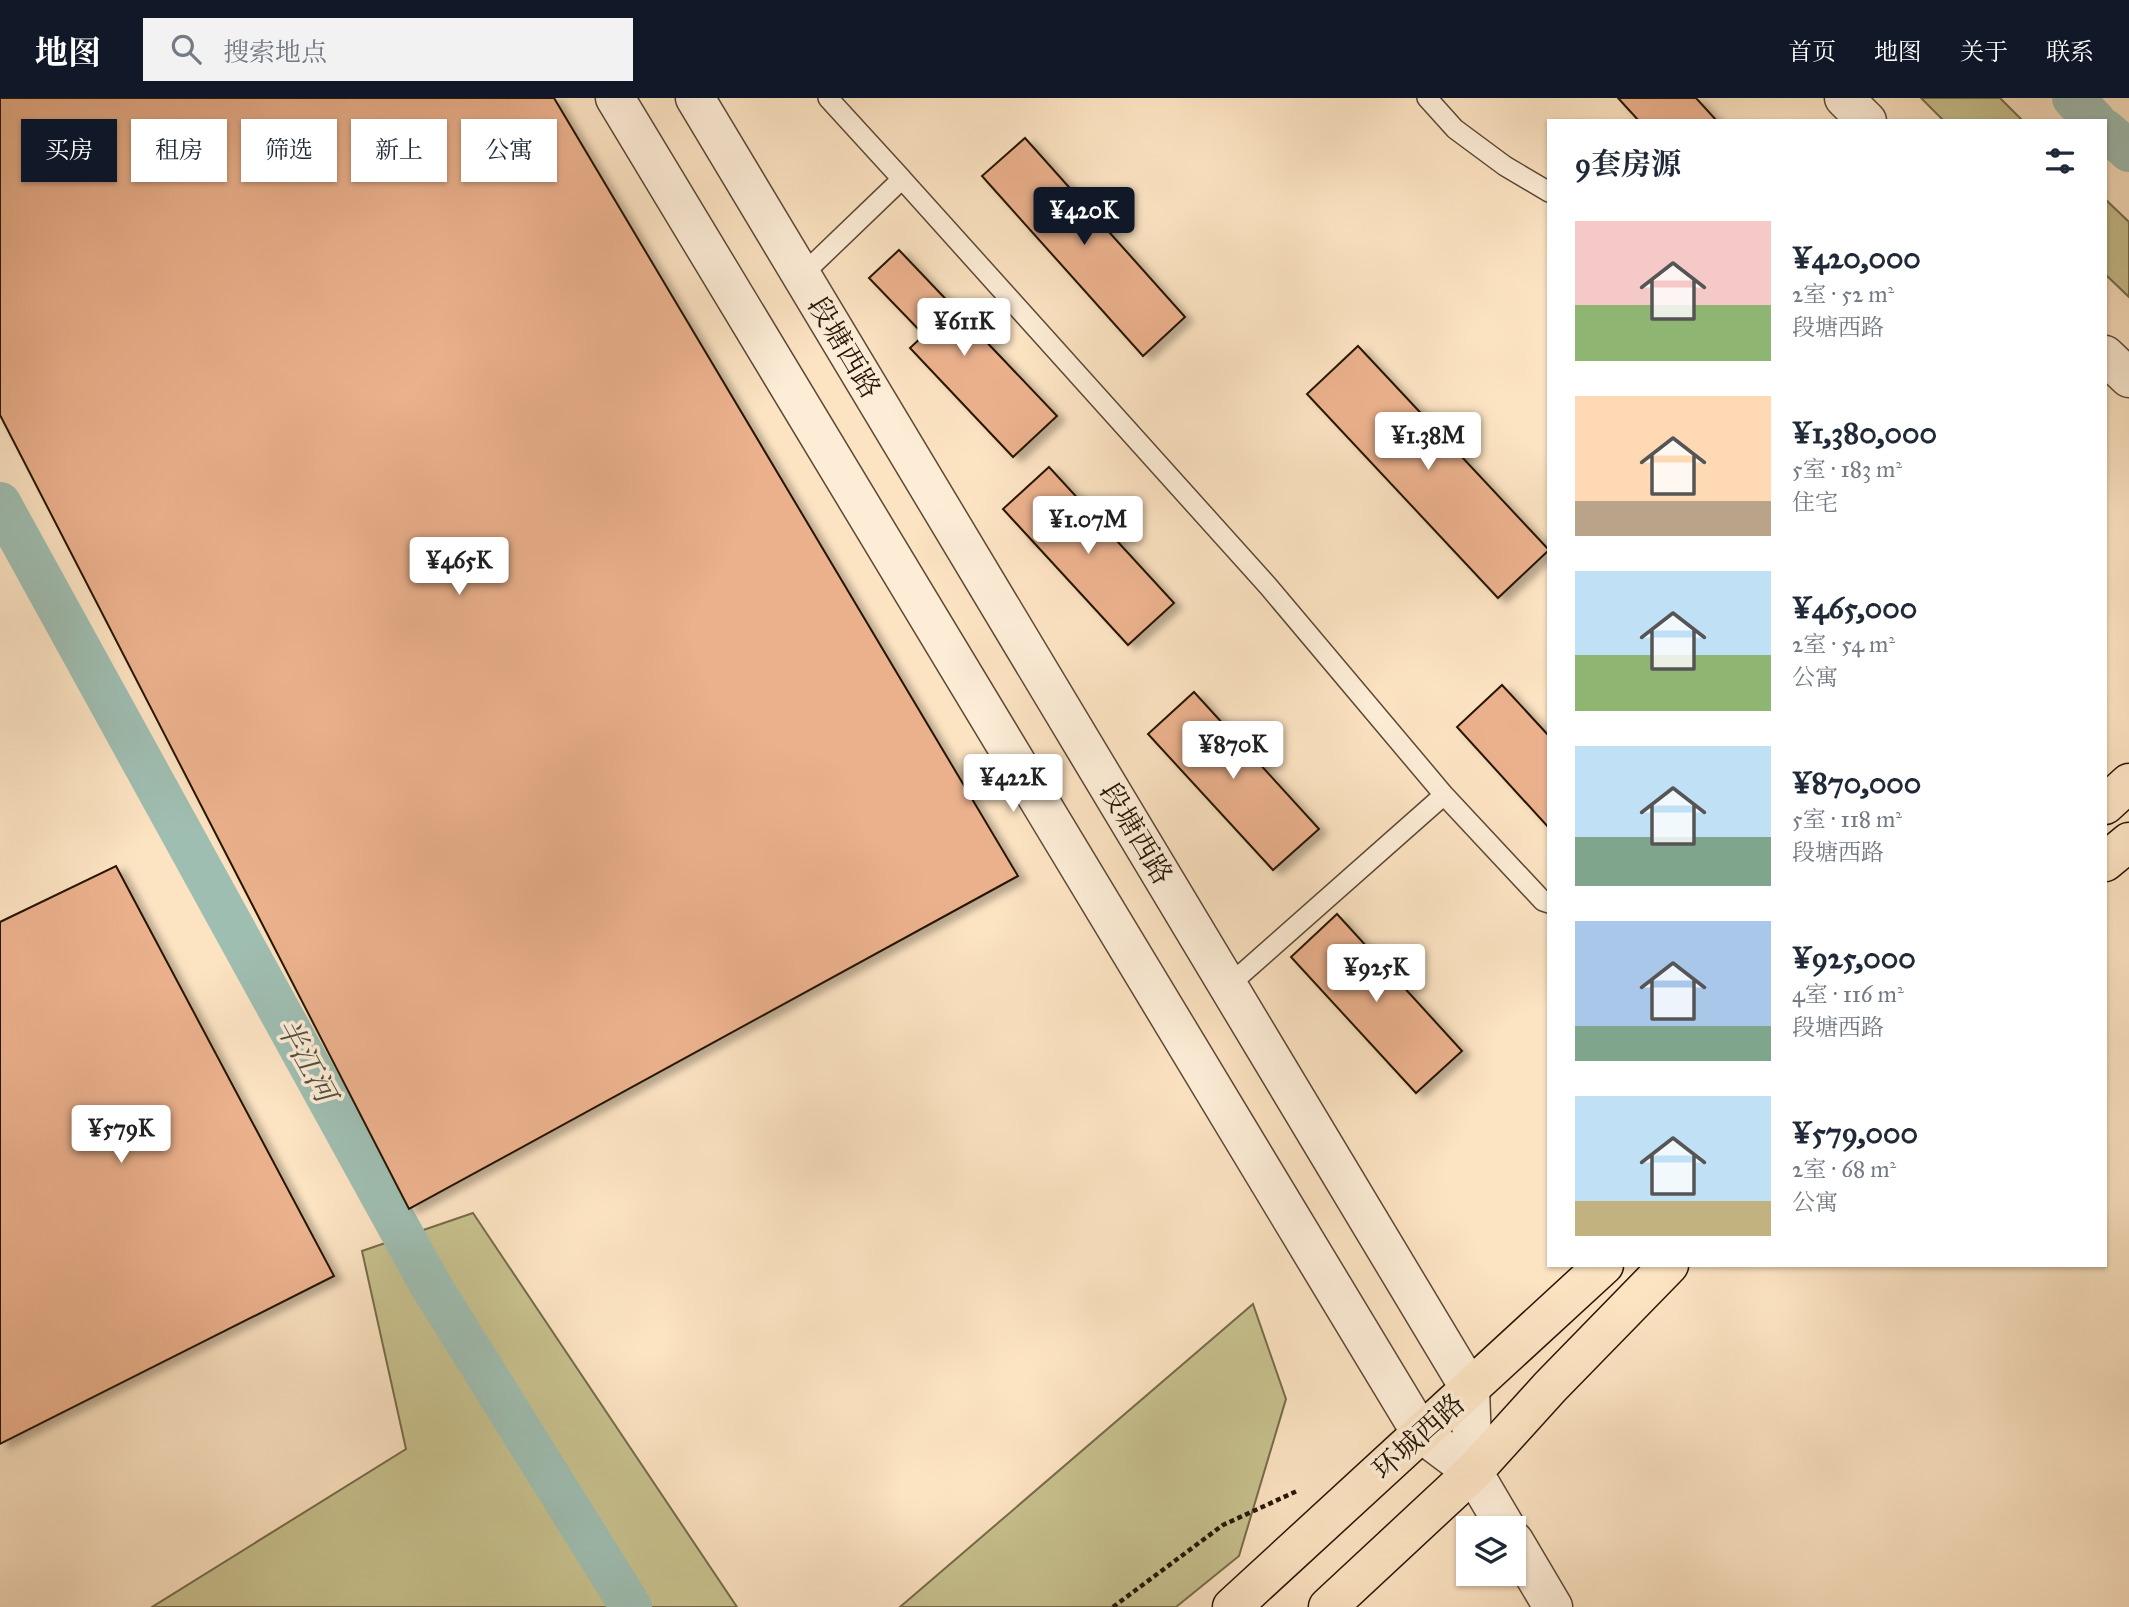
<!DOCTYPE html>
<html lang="zh">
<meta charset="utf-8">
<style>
:root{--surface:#fff;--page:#f2f2f3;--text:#1f2937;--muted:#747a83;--accent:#111827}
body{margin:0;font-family:"IM FELL Great Primer","Noto Serif SC",serif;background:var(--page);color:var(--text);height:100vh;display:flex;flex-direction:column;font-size:26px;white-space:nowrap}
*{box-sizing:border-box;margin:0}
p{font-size:23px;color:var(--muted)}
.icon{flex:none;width:38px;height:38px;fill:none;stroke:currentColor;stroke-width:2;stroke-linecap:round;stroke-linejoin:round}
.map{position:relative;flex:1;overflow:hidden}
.sheet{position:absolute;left:1547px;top:21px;width:560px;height:1148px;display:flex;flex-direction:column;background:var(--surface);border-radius:0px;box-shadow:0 2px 5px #0004}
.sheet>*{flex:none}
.guide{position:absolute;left:21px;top:21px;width:665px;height:63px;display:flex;gap:14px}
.tools{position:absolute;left:1456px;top:1418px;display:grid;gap:14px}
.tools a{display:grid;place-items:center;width:70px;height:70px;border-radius:0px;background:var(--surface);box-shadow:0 2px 5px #0004;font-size:35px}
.price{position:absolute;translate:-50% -60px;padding:0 16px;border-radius:7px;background:#fff;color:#222;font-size:23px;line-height:46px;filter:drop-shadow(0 2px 4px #0008)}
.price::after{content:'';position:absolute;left:50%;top:42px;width:21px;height:16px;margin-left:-10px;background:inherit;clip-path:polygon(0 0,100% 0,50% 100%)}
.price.active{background:var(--accent);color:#fff}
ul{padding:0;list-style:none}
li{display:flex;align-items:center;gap:21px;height:175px;padding:0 28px}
li span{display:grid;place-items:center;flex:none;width:196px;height:140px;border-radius:0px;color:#555}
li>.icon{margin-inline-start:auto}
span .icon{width:84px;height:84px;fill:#fffc;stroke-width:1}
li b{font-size:30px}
h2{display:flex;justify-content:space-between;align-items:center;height:84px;padding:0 28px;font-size:30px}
.tag{padding:0 24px;border-radius:0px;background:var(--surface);box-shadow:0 2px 5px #0004;font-size:24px;line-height:63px}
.tag.active{background:var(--accent);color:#fff}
header{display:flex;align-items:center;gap:42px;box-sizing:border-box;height:98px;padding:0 35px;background:var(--accent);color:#fff}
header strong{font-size:33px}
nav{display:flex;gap:38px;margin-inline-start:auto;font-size:24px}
.search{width:490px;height:63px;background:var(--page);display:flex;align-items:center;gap:18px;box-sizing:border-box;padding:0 24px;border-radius:0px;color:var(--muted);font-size:26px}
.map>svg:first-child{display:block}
</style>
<header>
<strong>地图</strong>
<div class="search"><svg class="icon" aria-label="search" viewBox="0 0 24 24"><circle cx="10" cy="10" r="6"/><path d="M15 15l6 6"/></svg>搜索地点</div>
<nav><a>首页</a><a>地图</a><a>关于</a><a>联系</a></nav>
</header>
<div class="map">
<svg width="2129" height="1509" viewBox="0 0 2129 1509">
<defs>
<filter id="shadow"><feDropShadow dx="8" dy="4.5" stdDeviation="3.5" flood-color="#0004"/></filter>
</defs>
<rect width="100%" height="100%" fill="#fce3c2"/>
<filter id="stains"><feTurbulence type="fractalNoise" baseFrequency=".00286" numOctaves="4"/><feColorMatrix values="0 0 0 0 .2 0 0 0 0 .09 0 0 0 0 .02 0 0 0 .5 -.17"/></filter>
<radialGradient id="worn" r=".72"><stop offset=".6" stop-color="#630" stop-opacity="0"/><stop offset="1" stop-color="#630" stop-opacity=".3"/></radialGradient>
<path fill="#c7c18e" stroke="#766b4a" stroke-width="2" d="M1921 0H2000L2023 23H1944Z
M2105 101 2129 124V199L2105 176Z
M473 1115 737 1509H152L406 1351 362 1153Z
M1253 1206 1286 1301 1239 1458 1176 1509H900Z"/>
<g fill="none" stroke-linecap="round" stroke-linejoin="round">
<path stroke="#9fbeb2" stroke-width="42" d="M2073 0 2095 23
M2105 32 2129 53
M0 405 431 1188 631 1509"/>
</g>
<path fill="#ebb18d" stroke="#261506" stroke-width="2" filter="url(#shadow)" d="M0 0H554L1018 778 409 1111 0 317Z
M1618 0H1696L1717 23H1639Z
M1025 40 1185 219 1143 258 982 78Z
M899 152 1057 318 1013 359 910 250 924 237 869 180Z
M1358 248 1549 452 1498 500 1307 296Z
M1049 369 1174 505 1128 547 1003 411Z
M1502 587 1549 638V730L1457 629Z
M1194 594 1319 731 1273 772 1148 636Z
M116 768 334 1178 0 1346V824Z
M1337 816 1462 953 1416 995 1291 859Z"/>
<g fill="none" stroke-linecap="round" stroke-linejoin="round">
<defs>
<path id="service" d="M828 0 902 81
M1427 0 1455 31 1505 68 1549 94
M802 177 902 81 1268 488 1444 697 1228 888
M1444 697 1543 803 1549 805"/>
<path id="minor" d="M615 0 1421 1335 1473 1374 1506 1430
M695 0 1470 1291 1473 1374
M1844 0 1867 23
M2105 257 2129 280
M1514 1443 1553 1509"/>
<path id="primary" d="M2105 707 2129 685
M2105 764 2129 744
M1232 1509 1604 1167
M1328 1509 1473 1374 1550 1289 1669 1167"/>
</defs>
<use href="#service" stroke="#5c4835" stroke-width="22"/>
<use href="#minor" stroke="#5c4835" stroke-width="41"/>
<use href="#primary" stroke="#261506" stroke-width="41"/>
<path stroke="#261506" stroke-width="4.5" stroke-dasharray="5 3.5" stroke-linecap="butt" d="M1113 1509 1223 1427 1297 1393"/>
<use href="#service" stroke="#fdedd7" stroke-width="19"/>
<use href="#minor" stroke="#fdedd7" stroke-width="38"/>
<use href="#primary" stroke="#fce3c2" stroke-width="38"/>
</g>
<g text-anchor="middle" stroke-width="7" stroke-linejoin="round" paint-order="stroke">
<g font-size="28" fill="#261506" stroke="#fdedd7">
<text transform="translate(845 249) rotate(59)" y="10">段塘西路</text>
<text transform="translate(1137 735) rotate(59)" y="10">段塘西路</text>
<text transform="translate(1418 1338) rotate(-42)" y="10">环城西路</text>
</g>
<g font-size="30" font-style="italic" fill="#505042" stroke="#fdedd7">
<text transform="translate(306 962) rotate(61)" y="10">半江河</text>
</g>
</g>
<rect width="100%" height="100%" filter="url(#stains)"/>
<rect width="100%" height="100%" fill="url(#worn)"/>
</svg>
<div class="tools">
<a><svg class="icon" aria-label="layers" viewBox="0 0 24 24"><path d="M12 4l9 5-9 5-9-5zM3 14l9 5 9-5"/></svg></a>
</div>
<b class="price active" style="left:1084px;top:149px">¥420K</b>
<b class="price" style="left:964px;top:260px">¥611K</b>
<b class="price" style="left:1428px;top:374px">¥1.38M</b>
<b class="price" style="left:1088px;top:458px">¥1.07M</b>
<b class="price" style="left:459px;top:499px">¥465K</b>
<b class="price" style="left:1233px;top:683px">¥870K</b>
<b class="price" style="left:1013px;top:716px">¥422K</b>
<b class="price" style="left:1376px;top:906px">¥925K</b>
<b class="price" style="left:121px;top:1067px">¥579K</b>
<div class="guide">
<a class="tag active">买房</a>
<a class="tag">租房</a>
<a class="tag">筛选</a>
<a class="tag">新上</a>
<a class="tag">公寓</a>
</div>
<section class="sheet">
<h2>9套房源<svg class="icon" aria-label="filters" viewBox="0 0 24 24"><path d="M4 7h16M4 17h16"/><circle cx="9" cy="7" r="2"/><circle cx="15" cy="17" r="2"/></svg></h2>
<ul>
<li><span style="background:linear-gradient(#f6c9c9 60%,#8fb573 0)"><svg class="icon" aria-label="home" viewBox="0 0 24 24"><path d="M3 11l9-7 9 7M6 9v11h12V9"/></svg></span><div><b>¥420,000</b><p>2室 · 52 m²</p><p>段塘西路</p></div></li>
<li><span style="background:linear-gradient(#ffd9b3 75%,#b9a48a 0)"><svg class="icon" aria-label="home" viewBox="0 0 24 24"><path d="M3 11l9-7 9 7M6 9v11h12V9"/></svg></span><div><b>¥1,380,000</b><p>5室 · 183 m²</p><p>住宅</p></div></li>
<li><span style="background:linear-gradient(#bfe0f5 60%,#8fb573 0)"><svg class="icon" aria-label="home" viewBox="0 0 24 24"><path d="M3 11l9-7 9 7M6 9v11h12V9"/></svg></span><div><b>¥465,000</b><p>2室 · 54 m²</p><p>公寓</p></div></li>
<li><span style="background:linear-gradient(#bfe0f5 65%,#7fa58c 0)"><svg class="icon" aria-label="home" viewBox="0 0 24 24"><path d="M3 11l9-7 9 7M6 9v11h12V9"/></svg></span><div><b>¥870,000</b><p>5室 · 118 m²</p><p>段塘西路</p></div></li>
<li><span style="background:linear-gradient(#a9c7e8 75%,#7fa58c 0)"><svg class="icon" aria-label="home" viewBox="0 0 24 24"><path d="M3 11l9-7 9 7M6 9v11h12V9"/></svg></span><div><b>¥925,000</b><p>4室 · 116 m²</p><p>段塘西路</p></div></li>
<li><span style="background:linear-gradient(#bfe0f5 75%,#c2b280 0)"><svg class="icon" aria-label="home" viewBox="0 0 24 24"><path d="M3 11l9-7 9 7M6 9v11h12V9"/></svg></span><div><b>¥579,000</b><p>2室 · 68 m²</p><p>公寓</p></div></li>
</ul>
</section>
</div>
